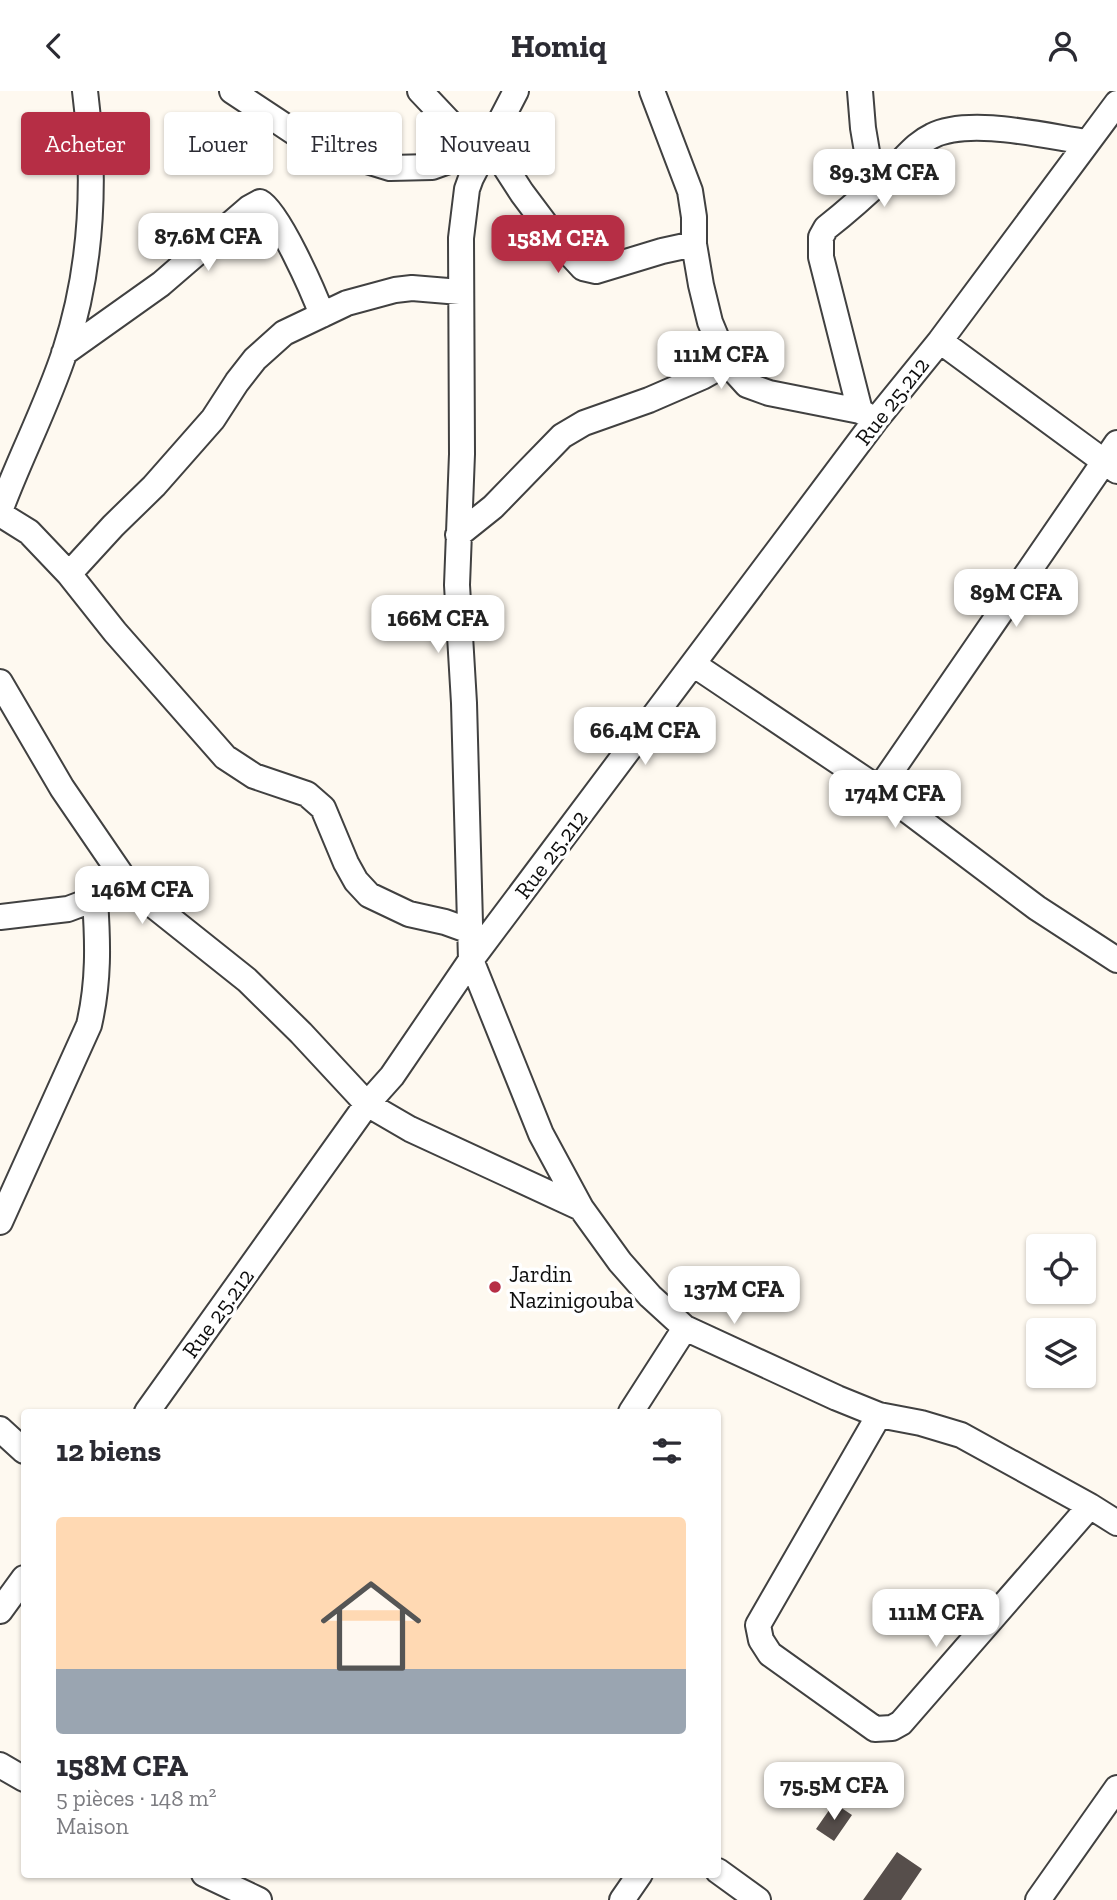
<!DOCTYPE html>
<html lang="fr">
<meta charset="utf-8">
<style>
:root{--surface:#fff;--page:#f7f7f7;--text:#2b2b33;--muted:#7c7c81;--line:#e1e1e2;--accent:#b62e45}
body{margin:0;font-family:"Zilla Slab",serif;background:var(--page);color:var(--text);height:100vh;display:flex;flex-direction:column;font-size:26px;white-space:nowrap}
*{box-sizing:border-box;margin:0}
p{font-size:23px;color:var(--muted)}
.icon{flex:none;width:38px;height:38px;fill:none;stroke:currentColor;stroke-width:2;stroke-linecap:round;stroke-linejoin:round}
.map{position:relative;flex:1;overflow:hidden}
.sheet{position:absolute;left:21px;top:1318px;width:700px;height:469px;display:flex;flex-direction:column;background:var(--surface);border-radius:7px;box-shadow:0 2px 5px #0004}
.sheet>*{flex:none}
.guide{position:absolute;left:21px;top:21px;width:700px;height:63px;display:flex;gap:14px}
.fabs{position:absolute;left:1026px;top:1143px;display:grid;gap:14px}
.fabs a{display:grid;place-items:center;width:70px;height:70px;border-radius:7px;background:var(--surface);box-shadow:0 2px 5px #0004;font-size:35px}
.price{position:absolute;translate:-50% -60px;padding:0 16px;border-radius:14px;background:#fff;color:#222;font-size:23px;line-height:46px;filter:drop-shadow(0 2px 4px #0008)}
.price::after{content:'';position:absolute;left:50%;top:42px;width:21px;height:16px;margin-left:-10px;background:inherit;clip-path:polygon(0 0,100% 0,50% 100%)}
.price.on{background:var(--accent);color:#fff}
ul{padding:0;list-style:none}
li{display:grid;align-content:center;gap:14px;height:371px;padding:0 35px}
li+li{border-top:2px solid var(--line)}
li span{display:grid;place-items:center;height:217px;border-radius:7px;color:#555}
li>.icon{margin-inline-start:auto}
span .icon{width:126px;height:126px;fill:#fffc;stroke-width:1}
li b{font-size:30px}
h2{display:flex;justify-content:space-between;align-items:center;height:84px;padding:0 35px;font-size:30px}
.chip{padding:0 24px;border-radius:7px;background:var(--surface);box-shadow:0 2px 5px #0004;font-size:24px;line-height:63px}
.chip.on{background:var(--accent);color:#fff}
header{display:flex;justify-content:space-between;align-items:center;height:91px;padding:0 35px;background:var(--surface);font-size:32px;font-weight:700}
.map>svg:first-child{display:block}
</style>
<header><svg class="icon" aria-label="back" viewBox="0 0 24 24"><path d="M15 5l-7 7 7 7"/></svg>Homiq<svg class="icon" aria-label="person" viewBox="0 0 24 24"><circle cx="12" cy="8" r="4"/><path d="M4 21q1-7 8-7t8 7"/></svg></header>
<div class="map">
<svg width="1117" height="1809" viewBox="0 0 1117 1809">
<rect width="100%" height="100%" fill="#fef9f0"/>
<path fill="#564e4b" d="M834 1712 852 1724 834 1750 816 1738Z
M897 1761 922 1778 901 1809H863Z"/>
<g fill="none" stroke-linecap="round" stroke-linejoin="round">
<defs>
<path id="street" d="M232 0 312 53 390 77 432 76 468 63
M420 0 455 37 474 77
M516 0 471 87 467 98 461 147 462 363 457 494 464 612 471 869 541 1043 581 1117
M652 0 690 100 694 126V153L701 194 710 231 727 272 747 294 769 302 860 320 872 327
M860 0 863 37 873 96
M489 51 522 102 558 150 583 177 596 180 662 160 694 153
M940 250 1117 380
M64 262 161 193 249 117 260 111C278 120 314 202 322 224
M860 320 821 166V146L826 137C849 119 870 100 891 80 905 68 915 53 932 45 969 26 1045 45 1086 51
M0 420C20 366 47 315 65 260 92 177 96 87 85 0
M0 423 29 441 69 483 115 541 225 666 254 685 307 703 323 717 346 772 356 790 369 804 409 823 445 831 470 840
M458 444 493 416 562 345 584 332 649 309 702 286 727 272
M69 483 113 435 154 395 213 328 237 291 255 268 284 242 347 212 395 199 412 197 460 201
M693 573 879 698 1037 817 1117 869
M0 591 62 697 129 795 247 889 301 942 367 1013 410 1038 581 1117 620 1171 650 1205 685 1237 837 1307 879 1324 921 1332 961 1344 1090 1415 1117 1432
M879 698 1117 352
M0 826 68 818 129 795
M0 1131 89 934C99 891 98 852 95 809
M147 1321 367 1013 392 985 471 869 875 330 940 250 1117 12
M631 1321 685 1237
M879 1324 758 1534 761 1549 770 1563 875 1638 892 1637 901 1632 1090 1415
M0 1338 24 1360
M0 1520 24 1487
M0 1674 24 1688
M718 1780 758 1809
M204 1783 259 1809
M622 1809 640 1783
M1038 1809 1117 1697"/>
</defs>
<use href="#street" stroke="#414141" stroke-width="28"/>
<use href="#street" stroke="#fff" stroke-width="24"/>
</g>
<circle fill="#b62e45" stroke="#fff" stroke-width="2.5" cx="495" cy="1196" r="7"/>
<g text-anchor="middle" stroke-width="7" stroke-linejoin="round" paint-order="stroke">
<g font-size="23" fill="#0e0e0e" stroke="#fff">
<text transform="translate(892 310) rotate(-52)" y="8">Rue 25.212</text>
<text transform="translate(551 763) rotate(-53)" y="8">Rue 25.212</text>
<text transform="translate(218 1222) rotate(-54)" y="8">Rue 25.212</text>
</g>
<g font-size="23" fill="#0e0e0e" stroke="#fff" text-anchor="start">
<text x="509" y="1191">Jardin<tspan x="509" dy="26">Nazinigouba</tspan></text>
</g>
</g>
</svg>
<div class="fabs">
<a><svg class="icon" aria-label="locate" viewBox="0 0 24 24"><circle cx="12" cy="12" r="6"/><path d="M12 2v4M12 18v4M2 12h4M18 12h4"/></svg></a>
<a><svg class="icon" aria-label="layers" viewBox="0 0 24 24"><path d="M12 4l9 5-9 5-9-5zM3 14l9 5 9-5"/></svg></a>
</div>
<b class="price" style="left:884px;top:118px">89.3M CFA</b>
<b class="price" style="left:208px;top:182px">87.6M CFA</b>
<b class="price on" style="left:558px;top:184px">158M CFA</b>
<b class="price" style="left:721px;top:300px">111M CFA</b>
<b class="price" style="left:1016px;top:538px">89M CFA</b>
<b class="price" style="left:438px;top:564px">166M CFA</b>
<b class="price" style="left:645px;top:676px">66.4M CFA</b>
<b class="price" style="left:895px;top:739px">174M CFA</b>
<b class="price" style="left:142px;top:835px">146M CFA</b>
<b class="price" style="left:734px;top:1235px">137M CFA</b>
<b class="price" style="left:936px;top:1558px">111M CFA</b>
<b class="price" style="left:834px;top:1731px">75.5M CFA</b>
<div class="guide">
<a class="chip on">Acheter</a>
<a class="chip">Louer</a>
<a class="chip">Filtres</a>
<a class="chip">Nouveau</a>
</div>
<section class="sheet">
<h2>12 biens<svg class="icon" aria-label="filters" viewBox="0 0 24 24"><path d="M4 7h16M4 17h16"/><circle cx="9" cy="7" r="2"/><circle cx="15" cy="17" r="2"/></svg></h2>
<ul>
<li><span style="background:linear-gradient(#ffd9b3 70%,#9aa5b1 0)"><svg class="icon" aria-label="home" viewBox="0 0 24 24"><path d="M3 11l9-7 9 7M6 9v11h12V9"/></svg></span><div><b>158M CFA</b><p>5 pièces · 148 m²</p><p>Maison</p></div></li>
</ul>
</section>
</div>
